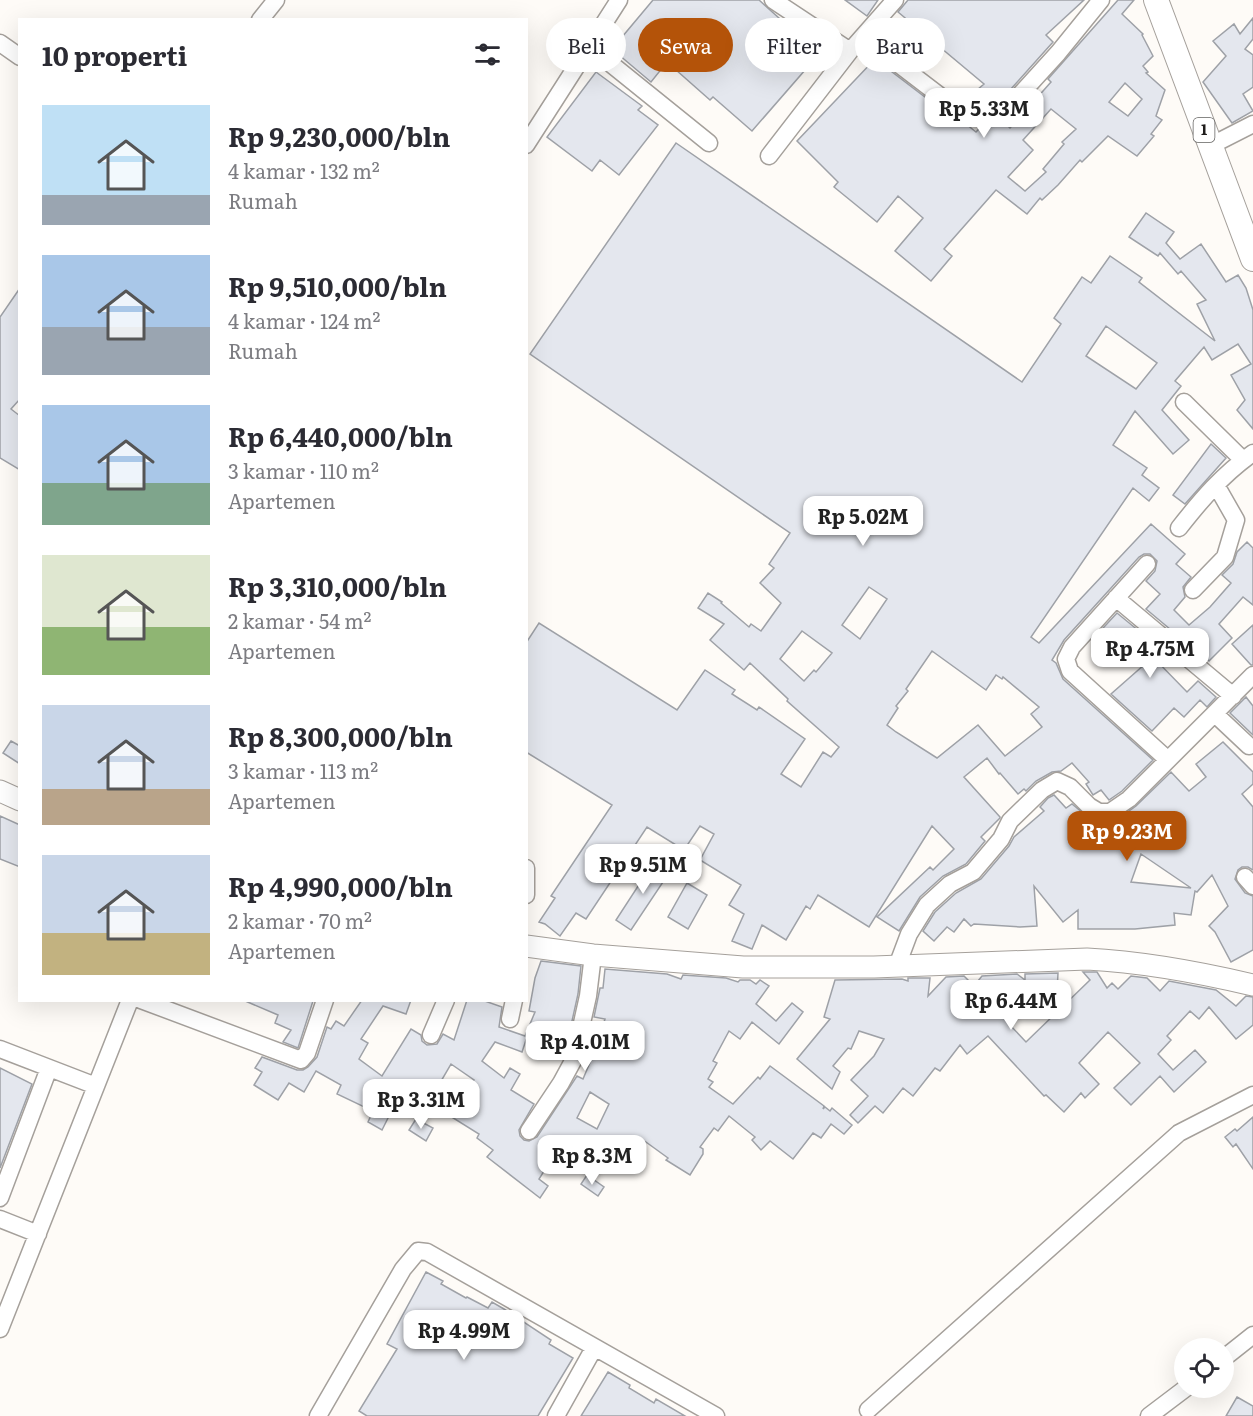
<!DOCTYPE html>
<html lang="id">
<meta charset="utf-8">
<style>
:root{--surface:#fff;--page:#f2f2f3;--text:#2b2b33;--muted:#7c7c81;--accent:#b45309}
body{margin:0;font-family:Literata,serif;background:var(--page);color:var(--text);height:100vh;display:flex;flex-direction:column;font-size:22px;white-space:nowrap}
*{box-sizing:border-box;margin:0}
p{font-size:20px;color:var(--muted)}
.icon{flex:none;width:33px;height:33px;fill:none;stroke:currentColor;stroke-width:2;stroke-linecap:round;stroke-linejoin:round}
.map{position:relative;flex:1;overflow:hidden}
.side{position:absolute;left:18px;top:18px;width:510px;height:984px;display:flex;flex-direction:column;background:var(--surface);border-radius:0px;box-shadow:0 6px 24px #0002}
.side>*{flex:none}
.top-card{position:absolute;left:546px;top:18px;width:570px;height:54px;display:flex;gap:12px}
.fabs{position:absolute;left:1174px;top:1338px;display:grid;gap:12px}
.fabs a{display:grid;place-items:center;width:60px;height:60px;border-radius:50%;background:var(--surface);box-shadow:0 6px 24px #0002;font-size:30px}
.price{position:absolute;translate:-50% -51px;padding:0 14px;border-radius:12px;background:#fff;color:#222;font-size:20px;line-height:39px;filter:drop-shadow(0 2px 3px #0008)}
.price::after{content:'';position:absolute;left:50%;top:36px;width:18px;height:14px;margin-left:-9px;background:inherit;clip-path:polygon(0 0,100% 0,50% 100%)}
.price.on{background:var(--accent);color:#fff}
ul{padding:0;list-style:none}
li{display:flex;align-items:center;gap:18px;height:150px;padding:0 24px}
li span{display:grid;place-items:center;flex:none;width:168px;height:120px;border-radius:0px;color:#555}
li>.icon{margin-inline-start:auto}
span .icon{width:72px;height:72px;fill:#fffc;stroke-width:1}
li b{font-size:26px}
h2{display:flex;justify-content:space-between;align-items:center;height:72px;padding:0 24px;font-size:26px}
.pill{padding:0 21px;border-radius:27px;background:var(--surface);box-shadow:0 6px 24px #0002;font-size:21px;line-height:54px}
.pill.on{background:var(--accent);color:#fff}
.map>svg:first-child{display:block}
</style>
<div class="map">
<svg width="1253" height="1416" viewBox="0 0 1253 1416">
<rect width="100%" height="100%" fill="#fefbf7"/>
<path fill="#e4e7ee" stroke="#9ea1a7" stroke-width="1.5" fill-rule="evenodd" d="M653 0H759L819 54 752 131 713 97 710 100 667 62 651 82 612 49Z
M845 0H878L867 16Z
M908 0H1084L1046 35 1053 42 994 108 977 90 984 84 898 12Z
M1118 0H1134L1122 14 1143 34 1142 35 1153 56 1143 66 1148 72 1146 73 1165 90 1156 116 1162 120 1151 134 1154 136 1137 156 1108 136 1082 162 1080 160 1058 185 1042 200 1040 198 1027 214 996 190 944 249 952 256 931 281 895 251 923 218 898 196 877 222 834 187 838 182 797 141 875 59 946 113 955 115 976 132 994 113 1010 128 1051 82 1048 79ZM1125 83 1142 99 1128 116 1109 102ZM1051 109 1076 129 1062 142 1064 144 1043 169 1046 172 1025 191 1008 177 1033 150 1023 140Z
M1253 18V39L1245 49 1253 55V87L1243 94 1253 111 1232 123 1203 82 1226 56 1213 41 1234 24 1240 34Z
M596 72 642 106 638 110 658 125 619 175 600 160 592 171 547 137Z
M676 143 1022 382 1061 324 1054 318 1082 277 1091 283 1110 256 1142 278 1139 282 1215 341 1197 304 1206 300 1181 271 1178 274 1160 253 1158 256 1129 237 1146 213 1174 232 1166 243 1180 259 1201 244 1226 282 1238 275 1246 288 1253 310V429L1237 410 1245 400 1231 375 1251 364 1238 344 1212 360 1204 347 1175 381 1181 386 1162 410 1189 440 1173 454 1135 411 1113 445 1147 468 1142 475 1159 488 1149 501 1133 488 1031 637 1039 643 1151 524 1185 554 1176 564 1191 577 1183 587 1185 597 1174 610 1189 625 1210 607 1231 583 1222 575 1233 564 1237 552 1247 542 1253 548V605L1243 597 1219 624 1232 638 1209 661 1196 649 1195 650 1146 609 1160 594 1146 581 1155 571 1157 561 1150 554H1144L1139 557 1064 640 1052 660 1056 663 1063 679 1153 760 1122 791 1109 800 1101 790 1093 795 1086 784 1089 782 1072 763 1061 771 1052 772 1036 781 1026 791 1024 789 1018 794 1000 773 999 774 987 758 964 777 1000 817V818L981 837 985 841 966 864 943 876 920 897 899 931 877 917 930 867 933 870 954 849 932 826 869 927 818 895 810 909 806 906 786 940 762 925 752 949 732 941 744 914 729 905 741 885 700 860 714 834 700 826 684 850 647 827 586 919 576 913 560 936 545 924 539 922 555 898 551 896 612 805 526 752V643L539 623 677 710 705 670 735 690 732 694 757 710 759 707 805 739 781 774 801 787 823 752 831 757 839 747 787 701 788 699 750 663 744 670 710 640 724 624 698 608 708 593 722 602 721 603 749 627 751 624 761 631 781 603 760 583 774 568 769 564 790 533 530 354ZM1106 326 1157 363 1136 389 1086 356ZM869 587 887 599 860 639 842 625ZM802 631 832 653 816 672 814 670 804 681 780 659ZM932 651 986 690 996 675 1002 679 1003 677 1039 707 1031 714 1042 727 1005 756 978 725 937 758 896 732 887 725 898 708 896 706 908 691 906 689Z
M20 288V399L11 409 20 416V470L0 458V317Z
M1211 444 1226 458 1185 504 1173 495Z
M1117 613 1156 645 1149 653 1187 692 1198 681 1216 697 1207 707 1200 700 1184 717 1174 708 1152 731 1111 694 1145 664 1115 636 1102 649 1092 640Z
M1253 625V665H1251L1232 644Z
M1246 697 1253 706V735L1230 713Z
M11 741 20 746V764L3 753Z
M1223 742 1253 772V784L1242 794 1253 807V870L1248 867H1242L1238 870 1235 879 1245 893 1253 896V950L1231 962 1215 932 1209 926 1228 906 1212 875 1197 892 1195 891 1191 915 1174 913 1175 925 1135 929H1078V910L1063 922 1034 886 1037 926 1020 927 974 924 971 926 964 919 954 932 947 927 934 941 923 931 935 912 956 893 981 879 1009 846 1014 837 1044 811 1040 807 1048 798 1054 795 1066 808 1072 804 1089 818 1095 827 1100 822 1115 821 1136 806 1171 772 1189 791 1206 777 1196 764ZM1141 854 1191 888 1131 882Z
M0 816 20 825V867L0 859Z
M655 860 671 870 631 930 616 920Z
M687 883 707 895 688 929 668 917Z
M541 961 581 966 578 994 568 1039 562 1054 526 1040 522 1052 495 1042 482 1061 504 1078 510 1068 520 1074 511 1090 534 1104 519 1130 520 1136 524 1140 529 1141 537 1137 577 1076 583 1079 602 1034H600L605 1019 594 1017 600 988H603L605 969 667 974 681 979 683 975 726 978 738 982 740 980H750L756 984 760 980 769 986 756 1004 776 1021 792 1003 803 1012 779 1044 752 1022 740 1039 729 1031 713 1061 717 1063 708 1079 713 1082 709 1087 733 1104 758 1077 760 1079 770 1066 824 1106 823 1109 825 1107 830 1111 832 1108 852 1125 844 1134 831 1124 821 1138 813 1133 793 1159 770 1141 761 1150 752 1140 755 1137 729 1116 718 1131 714 1128 700 1147 703 1149V1154L690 1175 666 1160 668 1158 639 1137 617 1169 591 1151 584 1163 559 1147 539 1179 548 1186 540 1198 487 1157 493 1150 477 1138 479 1134 399 1084 386 1104 393 1108 382 1130 368 1122 373 1111 337 1094 341 1085 316 1071 304 1092 289 1083 278 1100 254 1085 262 1072 255 1068 262 1057 297 1070H303L308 1067 317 1057 327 1027 331 1029 336 1021 344 1026 362 1000H411L406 1014 383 1006 361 1039 368 1043 359 1059 382 1076 411 1029 421 1035 422 1041 427 1045 437 1044 443 1034 454 1040 467 1000H482L502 1007 499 1027 525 1036 535 1012 529 1011 535 978ZM451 1064 474 1080 459 1102 437 1088ZM590 1092 609 1104 597 1129 577 1118Z
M1083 972H1097L1107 988 1112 983 1118 989 1131 976 1147 978 1160 991 1169 981 1216 990 1236 1006 1246 996 1253 997V1025L1236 1039 1209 1007 1199 1019 1190 1011 1167 1036 1171 1040 1158 1054 1173 1070 1195 1050 1206 1062 1174 1092 1160 1076 1131 1105 1114 1088 1140 1063 1108 1032 1079 1063 1099 1084 1085 1098 1081 1093 1064 1112 1046 1095 1044 1096 988 1036 967 1054 960 1045 940 1071 935 1068 913 1096 903 1088 883 1113 875 1106 858 1123 850 1115 868 1096 851 1080 874 1056 884 1039 859 1031 851 1049 848 1048 833 1066 840 1072 832 1089 797 1059 830 1019 824 1017 835 980 902 979 908 981V978H930L928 996 946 977 964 976 974 986 982 976 1017 974 1025 980V974L1058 973 1057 992 1009 1024 1026 1042 1090 980Z
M243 1000 313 1001 298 1048 283 1042 291 1030 275 1023 278 1015Z
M0 1068 32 1084 0 1168Z
M1253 1117V1169L1236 1144 1233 1147 1225 1137 1235 1129 1237 1131Z
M416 1119 433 1128 426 1141 409 1130Z
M587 1175 604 1187 598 1196 581 1184Z
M426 1272 443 1281 441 1284 466 1298 467 1297 488 1308 492 1302 504 1309 551 1340 549 1344 573 1358 538 1416H367L359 1411 397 1349 387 1344Z
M608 1372 630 1385 629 1388 654 1403 656 1399 685 1416H581Z
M1237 1397 1253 1406V1416H1226Z"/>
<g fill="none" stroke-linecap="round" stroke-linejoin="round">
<defs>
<path id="minor" d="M773 0 850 51 895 0
M260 20 276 0
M863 37 952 105
M0 43 20 57
M590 47 709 143
M1016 99 1058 53 1101 0
M526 145 619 0
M1210 146 1253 124
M769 156 850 51
M1184 402 1243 460
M1179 528C1201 500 1223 474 1253 453
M1147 564 1072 647 1066 659 1070 671 1168 760
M1193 590 1225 557 1236 520 1216 485
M1116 598 1233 696
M1215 714 1249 746
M526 868V895
M1245 877 1253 886
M897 966 909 934 927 905 950 884 973 872 1001 839 1010 821 1042 790 1057 781 1070 787 1089 806 1099 812H1110L1129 799 1253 675
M141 1000 301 1060 307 1053 325 1000
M510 1019 514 1000
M431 1035 446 1000
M0 1049 96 1086
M529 1131 561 1083 574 1059 588 996 593 955
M0 1198 49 1068
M0 1219 38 1234
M0 1329 130 1000
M1224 1358 1253 1335
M868 1410 1179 1133 1253 1095
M318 1416 403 1269 418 1251 427 1252 716 1416
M556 1416 594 1348
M1149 1416 1186 1388"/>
<path id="major" d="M0 791 20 800
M526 946 593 955 743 967H874L1087 959C1144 962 1198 972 1253 985"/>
<path id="highway" d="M1156 0 1253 259"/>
</defs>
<use href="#minor" stroke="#a5a09b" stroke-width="19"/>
<use href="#major" stroke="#a5a09b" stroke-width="23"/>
<use href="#highway" stroke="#a5a09b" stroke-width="26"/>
<use href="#minor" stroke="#fff" stroke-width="16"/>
<use href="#major" stroke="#fff" stroke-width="21"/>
<use href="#highway" stroke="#fff" stroke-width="24"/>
</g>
<g text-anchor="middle" stroke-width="5" stroke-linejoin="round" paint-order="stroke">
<rect fill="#fff" stroke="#62615f" stroke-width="1.5" x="1193.5" y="118" width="21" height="24" rx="4.5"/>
<g font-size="15" font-weight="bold" fill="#1f1d1b">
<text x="1204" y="135">1</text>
</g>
</g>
</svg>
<div class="fabs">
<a><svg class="icon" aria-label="locate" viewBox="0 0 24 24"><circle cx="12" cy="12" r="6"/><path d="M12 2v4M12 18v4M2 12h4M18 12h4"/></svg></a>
</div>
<b class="price" style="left:984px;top:139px">Rp 5.33M</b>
<b class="price" style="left:863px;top:547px">Rp 5.02M</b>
<b class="price" style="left:1150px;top:679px">Rp 4.75M</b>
<b class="price on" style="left:1127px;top:862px">Rp 9.23M</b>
<b class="price" style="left:643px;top:895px">Rp 9.51M</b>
<b class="price" style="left:1011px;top:1031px">Rp 6.44M</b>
<b class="price" style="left:585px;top:1072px">Rp 4.01M</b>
<b class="price" style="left:421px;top:1130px">Rp 3.31M</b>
<b class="price" style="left:592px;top:1186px">Rp 8.3M</b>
<b class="price" style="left:464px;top:1361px">Rp 4.99M</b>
<div class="top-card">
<a class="pill">Beli</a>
<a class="pill on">Sewa</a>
<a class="pill">Filter</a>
<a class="pill">Baru</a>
</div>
<section class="side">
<h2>10 properti<svg class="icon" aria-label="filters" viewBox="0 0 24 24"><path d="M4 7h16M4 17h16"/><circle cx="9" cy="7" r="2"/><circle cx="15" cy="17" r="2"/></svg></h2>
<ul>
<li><span style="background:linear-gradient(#bfe0f5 75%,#9aa5b1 0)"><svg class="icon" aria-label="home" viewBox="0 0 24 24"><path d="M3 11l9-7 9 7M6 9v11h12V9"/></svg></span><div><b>Rp 9,230,000/bln</b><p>4 kamar · 132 m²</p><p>Rumah</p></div></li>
<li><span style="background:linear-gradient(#a9c7e8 60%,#9aa5b1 0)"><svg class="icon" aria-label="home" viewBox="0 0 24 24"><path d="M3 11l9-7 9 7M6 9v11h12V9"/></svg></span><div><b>Rp 9,510,000/bln</b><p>4 kamar · 124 m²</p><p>Rumah</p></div></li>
<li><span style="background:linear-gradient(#a9c7e8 65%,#7fa58c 0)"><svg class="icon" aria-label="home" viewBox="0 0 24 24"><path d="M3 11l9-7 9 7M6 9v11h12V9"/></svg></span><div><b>Rp 6,440,000/bln</b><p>3 kamar · 110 m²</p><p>Apartemen</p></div></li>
<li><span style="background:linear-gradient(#dfe7d0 60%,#8fb573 0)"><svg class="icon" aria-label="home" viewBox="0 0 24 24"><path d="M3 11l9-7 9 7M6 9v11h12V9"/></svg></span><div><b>Rp 3,310,000/bln</b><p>2 kamar · 54 m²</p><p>Apartemen</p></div></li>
<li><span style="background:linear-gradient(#c9d6e8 70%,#b9a48a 0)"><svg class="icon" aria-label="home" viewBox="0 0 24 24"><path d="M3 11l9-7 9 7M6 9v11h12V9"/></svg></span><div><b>Rp 8,300,000/bln</b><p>3 kamar · 113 m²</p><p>Apartemen</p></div></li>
<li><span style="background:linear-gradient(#c9d6e8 65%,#c2b280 0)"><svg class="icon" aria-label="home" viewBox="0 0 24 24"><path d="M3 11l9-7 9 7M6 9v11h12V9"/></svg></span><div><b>Rp 4,990,000/bln</b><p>2 kamar · 70 m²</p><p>Apartemen</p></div></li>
</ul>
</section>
</div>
